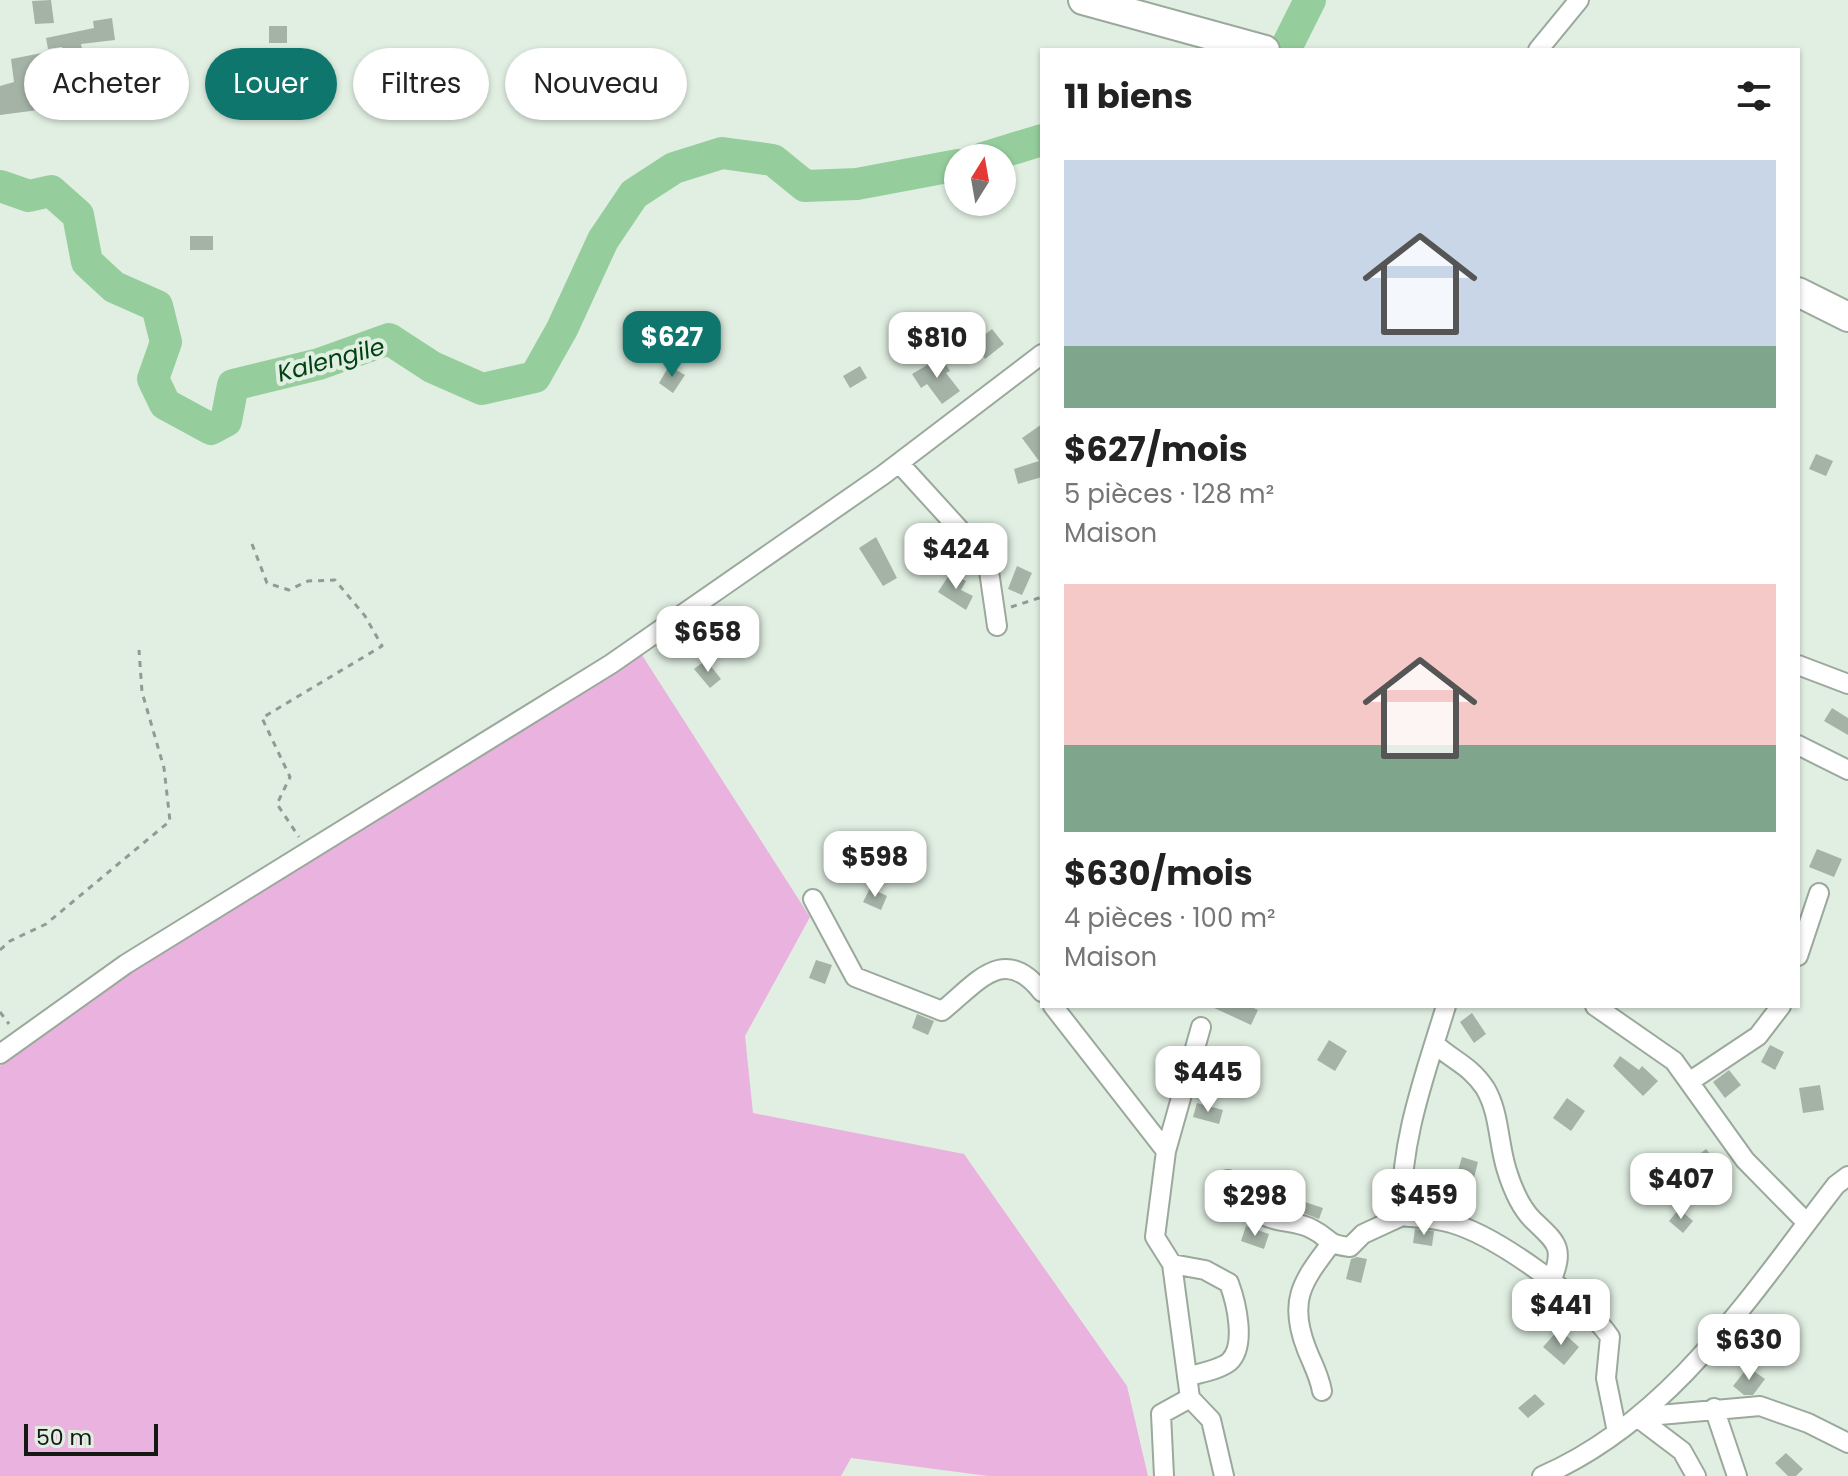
<!DOCTYPE html>
<html lang="fr">
<meta charset="utf-8">
<style>
:root{--surface:#fff;--page:#f2f2f2;--text:#222;--muted:#767676;--accent:#0f766e}
body{margin:0;font-family:Poppins,sans-serif;background:var(--page);color:var(--text);height:100vh;display:flex;flex-direction:column;font-size:30px;white-space:nowrap}
*{box-sizing:border-box;margin:0}
p{font-size:26px;color:var(--muted)}
.icon{flex:none;width:44px;height:44px;fill:none;stroke:currentColor;stroke-width:2;stroke-linecap:round;stroke-linejoin:round}
.map{position:relative;flex:1;overflow:hidden}
.drawer{position:absolute;left:1040px;top:48px;width:760px;height:960px;display:flex;flex-direction:column;background:var(--surface);border-radius:0px;box-shadow:0 2px 6px #0004}
.drawer>*{flex:none}
.top-card{position:absolute;left:24px;top:48px;width:760px;height:72px;display:flex;gap:16px}
.needle{width:52px;rotate:11deg}
.tools{position:absolute;left:944px;top:144px;display:grid;gap:16px}
.tools a{display:grid;place-items:center;width:72px;height:72px;border-radius:50%;background:var(--surface);box-shadow:0 2px 6px #0004;font-size:40px}
.scale{position:absolute;left:24px;bottom:20px;width:134px;box-sizing:border-box;padding-left:8px;border:4px solid #141914;border-top:0;font-size:22px;line-height:28px;white-space:nowrap;color:#141914;-webkit-text-stroke:6px #e1efe2;paint-order:stroke}
.price{position:absolute;translate:-50% -68px;padding:0 18px;border-radius:16px;background:#fff;color:#222;font-size:26px;line-height:52px;filter:drop-shadow(0 2px 4px #0008)}
.price::after{content:'';position:absolute;left:50%;top:48px;width:24px;height:18px;margin-left:-12px;background:inherit;clip-path:polygon(0 0,100% 0,50% 100%)}
.price.active{background:var(--accent);color:#fff}
ul{padding:0;list-style:none}
li{display:grid;align-content:center;gap:16px;height:424px;padding:0 24px}
li span{display:grid;place-items:center;height:248px;border-radius:0px;color:#555}
li>.icon{margin-inline-start:auto}
span .icon{width:144px;height:144px;fill:#fffc;stroke-width:1}
li b{font-size:34px}
h2{display:flex;justify-content:space-between;align-items:center;height:96px;padding:0 24px;font-size:34px}
.chip{padding:0 28px;border-radius:36px;background:var(--surface);box-shadow:0 2px 6px #0004;font-size:28px;line-height:72px}
.chip.active{background:var(--accent);color:#fff}
.map>svg:first-child{display:block}
</style>
<div class="map">
<svg width="1848" height="1476" viewBox="0 0 1848 1476">
<rect width="100%" height="100%" fill="#e1efe2"/>
<path fill="#eab2de" d="M640 652 810 917 745 1036 753 1113 964 1154 1127 1386 1148 1476H988L851 1458 841 1476H0V1066L134 970Z"/>
<g fill="none" stroke-linecap="round" stroke-linejoin="round">
<path stroke="#95ce9c" stroke-width="32" d="M1285 50 1310 0
M983 158 1042 140
M0 186 29 196 51 191 78 215 87 262 114 287 157 306 166 342 153 379 165 404 211 429 226 421 233 385 319 364 389 339 432 367 482 389 535 377 562 329 603 240 634 194 674 168 722 153 773 160 805 186 857 184 958 165"/>
</g>
<path fill="#a5b3a6" d="M51 0 54 23 35 24 32 1Z
M112 18 115 40 81 44 82 49 63 52 62 47 48 49 46 38 94 28 93 21Z
M269 26H287V43H269Z
M47 52 53 84 59 83 61 107 0 115V86L14 82 11 59Z
M190 236H213V250H190Z
M992 329 1004 344 985 359 974 343Z
M941 357 950 371 946 373 960 391 942 404 927 384 921 388 912 374Z
M669 366 685 375 673 393 659 383Z
M860 366 867 378 850 388 843 376Z
M1042 424V477L1018 484 1014 469 1039 461 1022 438Z
M1816 454 1833 461 1826 476 1809 469Z
M876 537 897 578 883 586 859 548Z
M1017 566 1032 573 1022 595 1008 589Z
M951 572 966 581 961 590 973 596 966 610 938 592Z
M706 660 721 679 710 688 694 669Z
M1832 708 1848 718V735L1824 721Z
M1817 849 1842 859 1834 877 1809 867Z
M870 888 887 896 881 910 863 902Z
M816 960 832 965 825 984 809 978Z
M1210 1006H1249L1258 1010 1251 1025Z
M1472 1013 1486 1034 1474 1043 1460 1022Z
M917 1014 934 1021 928 1035 912 1028Z
M1329 1040 1347 1051 1335 1071 1317 1060Z
M1770 1045 1784 1052 1775 1070 1761 1062Z
M1620 1056 1639 1070 1642 1066 1658 1081 1643 1096 1613 1066Z
M1729 1070 1741 1085 1725 1098 1713 1082Z
M1820 1085 1824 1110 1803 1113 1799 1088Z
M1567 1098 1585 1111 1571 1131 1553 1118Z
M1197 1103 1223 1110 1219 1124 1193 1117Z
M1706 1149 1720 1166 1706 1176 1693 1159Z
M1462 1157 1478 1162 1466 1209 1448 1204Z
M1302 1201 1323 1208 1319 1219 1298 1211Z
M1679 1209 1693 1221 1683 1233 1669 1221Z
M1246 1226 1269 1234 1264 1249 1241 1241Z
M1415 1229 1434 1231 1432 1246 1413 1243Z
M1357 1257 1367 1259 1361 1283 1346 1279 1351 1259Z
M1559 1329 1579 1347 1564 1365 1543 1347Z
M1748 1367 1765 1379 1753 1395H1744L1733 1386Z
M1535 1394 1545 1404 1528 1418 1518 1408Z
M1786 1453 1803 1469 1796 1476H1788L1775 1463Z"/>
<g fill="none" stroke-linecap="round" stroke-linejoin="round">
<defs>
<path id="minor" d="M1538 50 1579 0
M899 463 971 542 989 571 997 626
M1798 665 1848 684
M1798 745 1848 770
M813 899 855 977 942 1011C977 983 1004 943 1042 992
M1798 956 1819 893
M1053 1006 1166 1151
M1446 1006C1425 1075 1399 1143 1402 1216 1418 1218 1436 1218 1451 1223 1497 1236 1584 1299 1610 1337L1606 1378 1617 1432
M1595 1006 1674 1061 1745 1160 1807 1223
M1435 1044C1452 1060 1471 1066 1485 1088 1500 1113 1498 1144 1507 1171 1512 1187 1521 1208 1533 1220 1557 1243 1565 1247 1551 1282
M0 1054 126 964 611 664 883 475 1042 354
M1689 1082 1758 1036 1781 1006
M1228 1180C1240 1195 1251 1212 1270 1218 1284 1223 1298 1221 1312 1229 1332 1239 1324 1244 1350 1247L1363 1234 1402 1216
M1172 1264 1205 1270 1229 1283C1236 1302 1247 1346 1229 1362 1219 1370 1199 1373 1187 1377
M1322 1391C1319 1375 1313 1365 1307 1350 1288 1302 1301 1283 1330 1245
M1190 1398 1211 1420 1224 1476
M1714 1408 1737 1476
M1637 1417 1760 1406 1808 1423 1848 1443
M1637 1417 1682 1451 1696 1476
M1164 1476 1161 1414 1190 1398 1172 1264 1155 1237 1166 1151 1201 1027
M1542 1476C1672 1420 1752 1293 1836 1185L1848 1176"/>
<path id="highway" d="M1083 0 1265 50
M1798 292 1848 317"/>
</defs>
<use href="#minor" stroke="#9ba89c" stroke-width="22"/>
<use href="#highway" stroke="#9ba89c" stroke-width="32"/>
<path stroke="#919b92" stroke-width="3" stroke-dasharray="6 6" stroke-linecap="butt" d="M252 544 267 583 289 590 308 581 335 580 365 616 382 646 262 718 290 777 277 804 299 837
M1011 607 1042 597
M0 950 10 941 46 924 170 821 164 768 142 692 139 650
M0 1012 9 1024"/>
<use href="#minor" stroke="#fff" stroke-width="18"/>
<use href="#highway" stroke="#fff" stroke-width="28"/>
</g>
<g text-anchor="middle" stroke-width="8" stroke-linejoin="round" paint-order="stroke">
<g font-size="24" font-style="italic" fill="#004213" stroke="#e1efe2">
<text transform="translate(331 360) rotate(-15)" y="8">Kalengile</text>
</g>
</g>
</svg>
<div class="tools">
<a><svg class="needle" viewBox="-14 -14 28 28"><path d="M0-13l5 13h-10z" fill="#e53935"/><path d="M0 13l5-13h-10z" fill="#767676"/></svg></a>
</div>
<div class="scale">50 m</div>
<b class="price active" style="left:672px;top:379px">$627</b>
<b class="price" style="left:937px;top:380px">$810</b>
<b class="price" style="left:956px;top:591px">$424</b>
<b class="price" style="left:708px;top:674px">$658</b>
<b class="price" style="left:875px;top:899px">$598</b>
<b class="price" style="left:1208px;top:1114px">$445</b>
<b class="price" style="left:1681px;top:1221px">$407</b>
<b class="price" style="left:1424px;top:1237px">$459</b>
<b class="price" style="left:1255px;top:1238px">$298</b>
<b class="price" style="left:1561px;top:1347px">$441</b>
<b class="price" style="left:1749px;top:1382px">$630</b>
<div class="top-card">
<a class="chip">Acheter</a>
<a class="chip active">Louer</a>
<a class="chip">Filtres</a>
<a class="chip">Nouveau</a>
</div>
<section class="drawer">
<h2>11 biens<svg class="icon" aria-label="filters" viewBox="0 0 24 24"><path d="M4 7h16M4 17h16"/><circle cx="9" cy="7" r="2"/><circle cx="15" cy="17" r="2"/></svg></h2>
<ul>
<li><span style="background:linear-gradient(#c9d6e8 75%,#7fa58c 0)"><svg class="icon" aria-label="home" viewBox="0 0 24 24"><path d="M3 11l9-7 9 7M6 9v11h12V9"/></svg></span><div><b>$627/mois</b><p>5 pièces · 128 m²</p><p>Maison</p></div></li>
<li><span style="background:linear-gradient(#f6c9c9 65%,#7fa58c 0)"><svg class="icon" aria-label="home" viewBox="0 0 24 24"><path d="M3 11l9-7 9 7M6 9v11h12V9"/></svg></span><div><b>$630/mois</b><p>4 pièces · 100 m²</p><p>Maison</p></div></li>
</ul>
</section>
</div>
